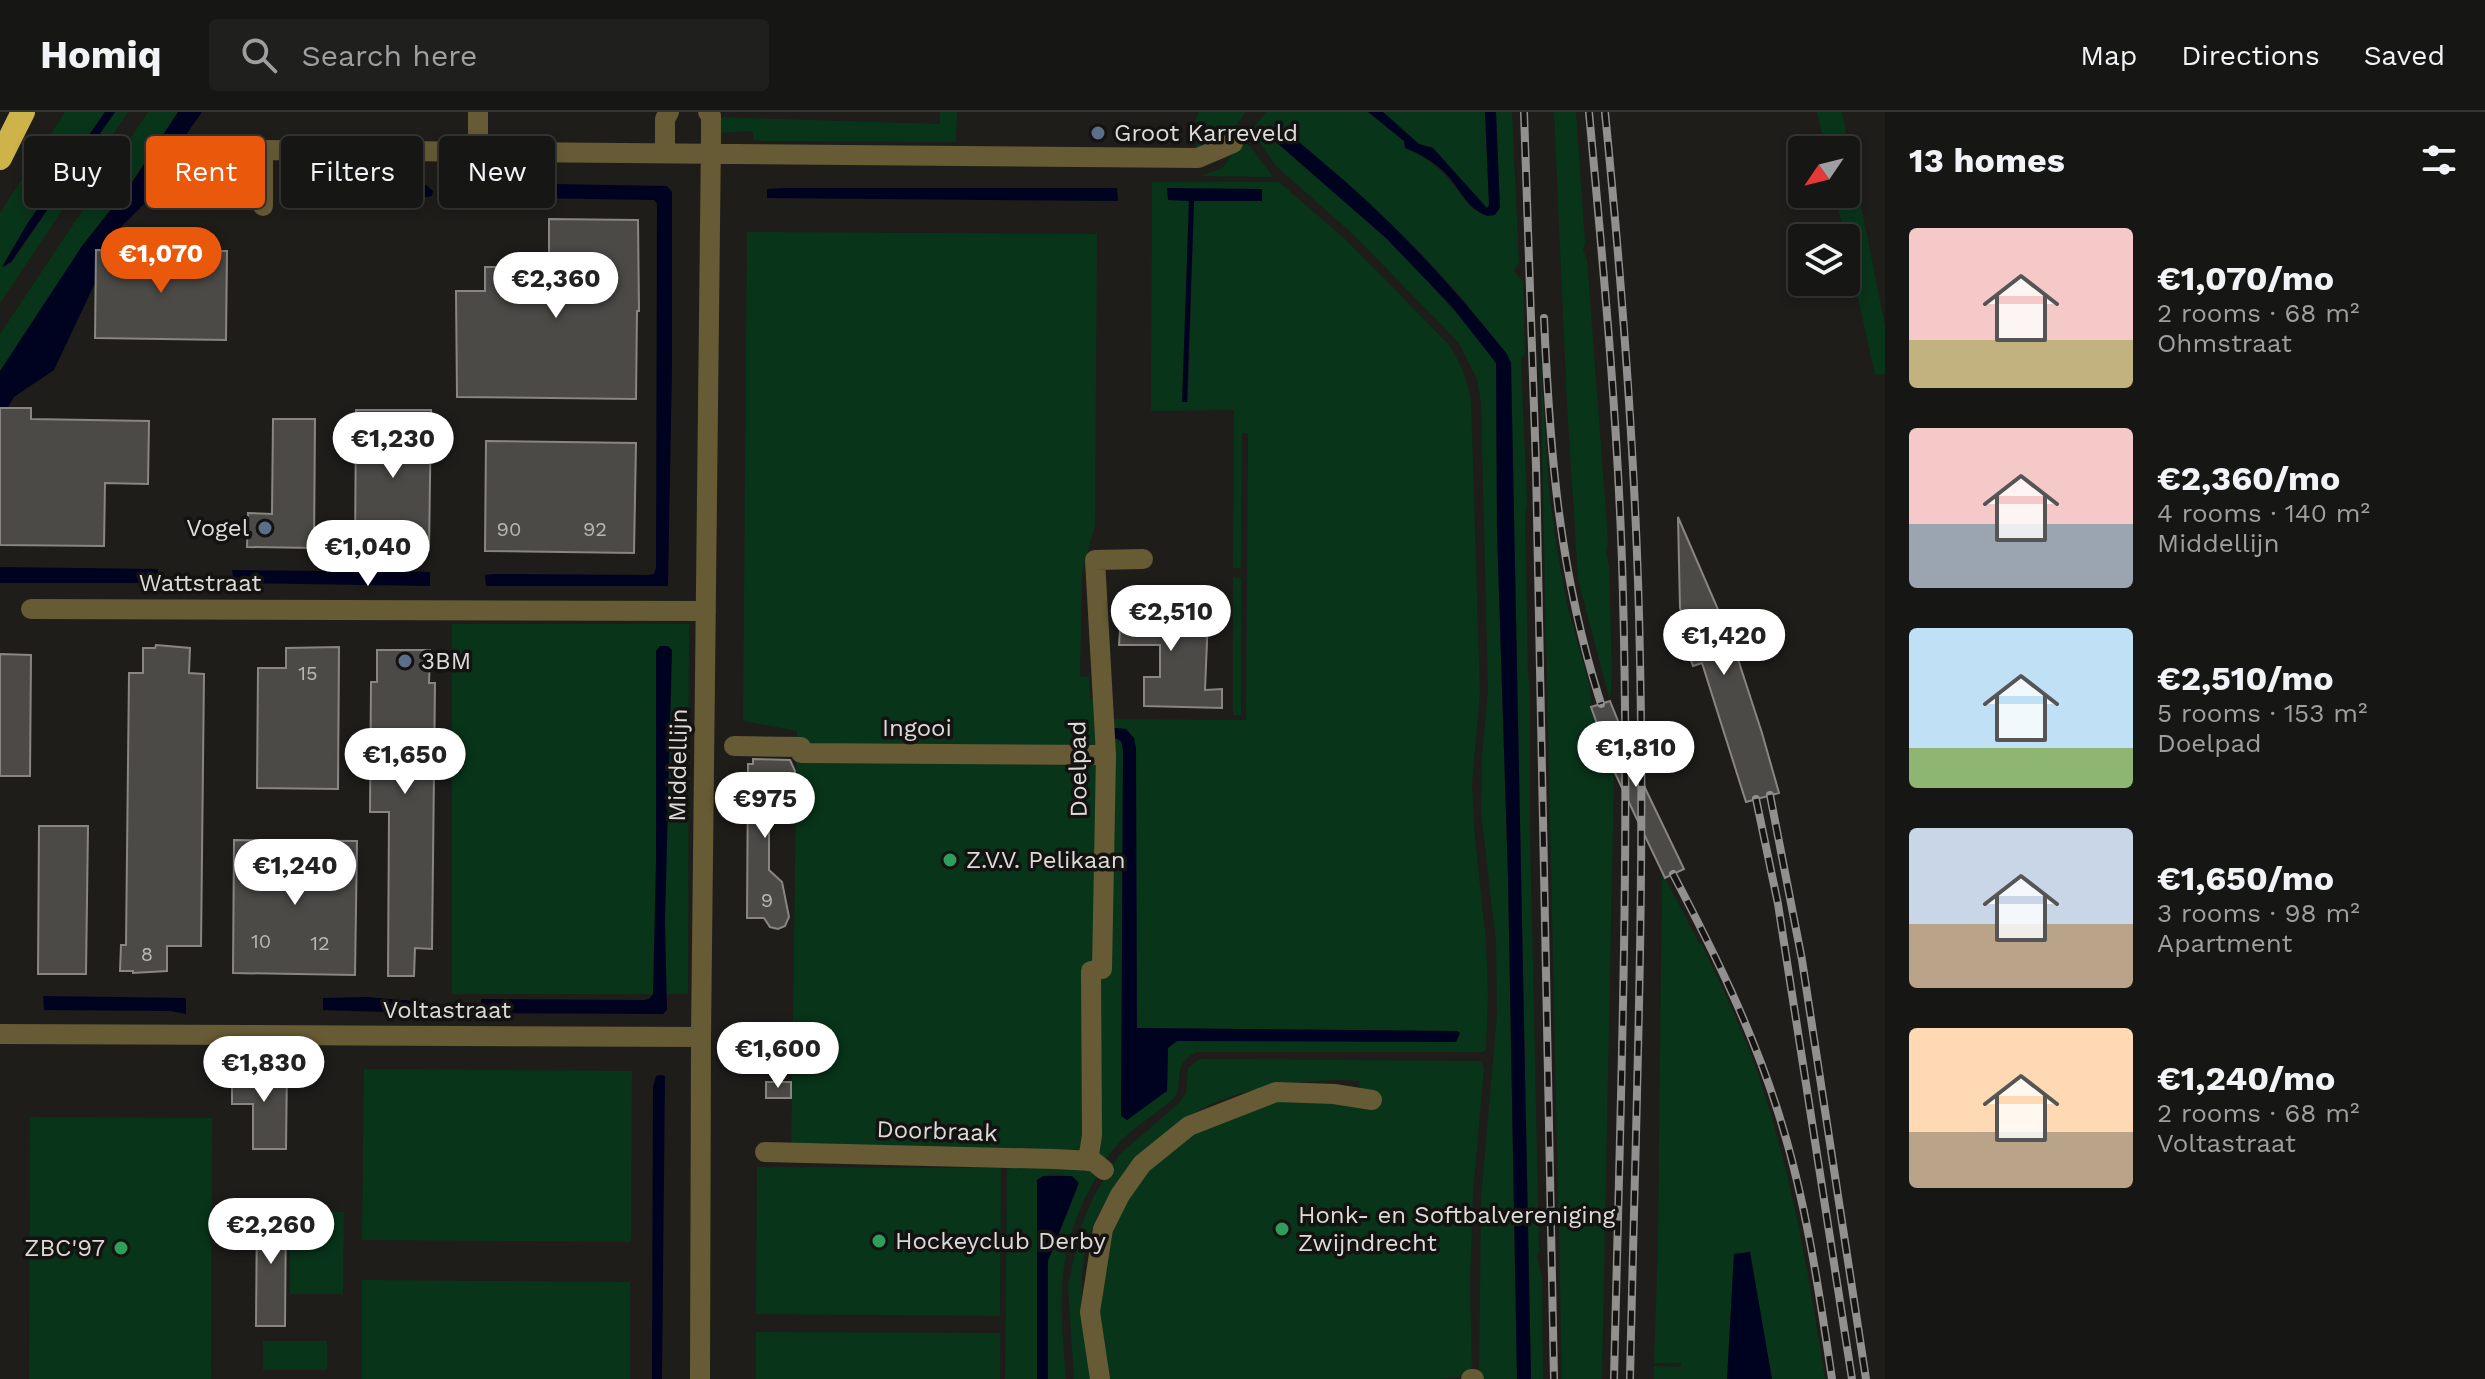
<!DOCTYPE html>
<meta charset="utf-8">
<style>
:root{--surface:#161614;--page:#1f1f1d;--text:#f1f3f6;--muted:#9e9fa0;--line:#353534;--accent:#ea580c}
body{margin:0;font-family:"Work Sans",sans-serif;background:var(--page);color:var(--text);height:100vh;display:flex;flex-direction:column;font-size:30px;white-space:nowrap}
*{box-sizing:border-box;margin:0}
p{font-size:26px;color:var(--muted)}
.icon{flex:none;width:44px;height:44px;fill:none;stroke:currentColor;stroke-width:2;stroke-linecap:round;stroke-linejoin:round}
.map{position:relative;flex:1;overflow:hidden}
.sheet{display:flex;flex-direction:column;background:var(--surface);width:600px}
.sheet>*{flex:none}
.guide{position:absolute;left:24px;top:24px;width:760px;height:72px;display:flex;gap:16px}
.needle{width:52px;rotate:235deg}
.buttons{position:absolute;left:1788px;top:24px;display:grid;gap:16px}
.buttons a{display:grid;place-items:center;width:72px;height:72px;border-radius:8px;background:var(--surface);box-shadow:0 4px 12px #0003,0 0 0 2px var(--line);font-size:40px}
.price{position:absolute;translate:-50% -68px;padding:0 18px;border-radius:28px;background:#fff;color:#222;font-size:26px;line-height:52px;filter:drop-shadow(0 2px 4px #0008)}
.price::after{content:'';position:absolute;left:50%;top:48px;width:24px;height:18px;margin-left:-12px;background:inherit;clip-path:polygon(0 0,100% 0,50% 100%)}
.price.active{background:var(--accent);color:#fff}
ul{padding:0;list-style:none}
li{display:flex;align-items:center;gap:24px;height:200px;padding:0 24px}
li span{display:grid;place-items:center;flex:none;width:224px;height:160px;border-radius:8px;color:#555}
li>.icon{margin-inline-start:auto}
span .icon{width:96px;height:96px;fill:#fffc;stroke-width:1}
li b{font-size:34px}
h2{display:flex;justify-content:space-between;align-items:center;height:96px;padding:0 24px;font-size:34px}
.chip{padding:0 28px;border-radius:8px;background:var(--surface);box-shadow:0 4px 12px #0003,0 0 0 2px var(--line);font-size:28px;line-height:72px}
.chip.active{background:var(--accent);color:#fff}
header{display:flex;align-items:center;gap:48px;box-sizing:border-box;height:112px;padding:0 40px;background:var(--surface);border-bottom:2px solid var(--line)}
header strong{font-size:38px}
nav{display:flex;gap:44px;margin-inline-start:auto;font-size:28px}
.search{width:560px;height:72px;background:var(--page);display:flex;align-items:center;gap:20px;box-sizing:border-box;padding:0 28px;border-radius:8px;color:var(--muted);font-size:30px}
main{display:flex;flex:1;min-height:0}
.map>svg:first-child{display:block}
</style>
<header>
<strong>Homiq</strong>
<div class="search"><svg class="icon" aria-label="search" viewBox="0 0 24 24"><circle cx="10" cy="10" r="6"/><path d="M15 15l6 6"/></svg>Search here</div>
<nav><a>Map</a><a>Directions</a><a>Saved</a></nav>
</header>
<main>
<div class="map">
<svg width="1885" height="1267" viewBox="0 0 1885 1267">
<rect width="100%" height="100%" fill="#1e1d1a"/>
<path fill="#08341a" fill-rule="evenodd" d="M65 0H105L27 112 4 156 12 150 115 0H128L0 191V101Z
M148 0H178L131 72 82 134 0 265V222Z
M940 0H957L956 30 762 29 753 28V19L718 21 717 5 940 12Z
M1199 0H1246L1228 24 1196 40V5Z
M1266 0H1368L1404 29 1405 36C1440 50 1450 71 1474 98L1500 96 1496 0H1512L1519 150 1514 159 1523 170 1525 240 1521 248 1527 393 1525 406 1528 561 1530 578V715L1539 1138 1537 1146 1542 1165 1543 1267H1531L1511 251 1463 187 1421 141 1354 77 1288 21 1274 15 1285 38 1386 126 1423 164 1479 227 1496 251 1497 419 1508 764 1517 1267H1479L1481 1086 1497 903 1496 830 1481 700 1482 644 1488 579 1481 291 1477 267 1459 231 1354 123 1275 53 1252 18Z
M1383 0H1485L1489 93 1487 96 1433 36 1419 32Z
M1554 0H1576L1585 131 1583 139 1587 147 1608 429 1606 440 1609 454 1612 562 1610 589 1578 467 1567 292Z
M1817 0H1842L1885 213V262L1875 263 1835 82H1846V38H1826Z
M1242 30 1250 34 1273 65 1201 64 1222 56Z
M1152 70H1279L1345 127 1449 233C1461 252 1468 268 1471 290L1480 581 1472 672 1475 726 1486 830 1488 884 1486 938 1482 940H1196C1173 952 1183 963 1176 984 1160 1000 1140 1010 1124 1026 1110 1038 1102 1055 1093 1071 1054 1142 1060 1190 1066 1267H1048V1149L1078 1071C1069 1061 1049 1059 1037 1068V1267H1005L1007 1051 791 1045 797 619 743 609 747 120 1097 122 1095 413 1082 461 1080 564 1089 565 1090 587 1107 586 1108 607 1246 608 1248 321H1242L1241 456H1233L1234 298 1151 299ZM1262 77 1261 89H1194L1188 290H1183L1189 89ZM1106 615 1126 617 1137 916 1457 919 1460 921 1456 930 1177 929 1168 935 1167 979 1122 914 1123 638 1121 629 1113 625Z
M1540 240 1549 381 1557 438 1568 497 1590 575 1591 595 1614 659 1602 1267H1562Z
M1233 466H1241V603H1233Z
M452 512H689L688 882H452Z
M1662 760 1699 831 1702 833C1722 875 1743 918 1758 962 1792 1062 1809 1163 1825 1267H1772L1750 1140 1734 1142 1727 1267H1654V1254L1681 1255V1251H1654L1658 1132Z
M215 930H312L313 970H278L279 946 215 947Z
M1200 947 1481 949 1484 956 1473 1080 1470 1171 1472 1259 1468 1264 1441 1267H1074L1068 1173 1081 1114 1094 1084 1119 1043 1179 991 1186 981 1188 956ZM1339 968 1359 969 1360 978 1272 990 1191 1022 1136 1067 1106 1136 1098 1211 1083 1206C1083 1187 1080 1164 1084 1145 1093 1102 1111 1077 1141 1047 1151 1037 1161 1026 1172 1017 1218 978 1281 970 1339 968Z
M364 957 632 959 631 1130 362 1128Z
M30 1005 212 1006 211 1267H29Z
M757 1055 1001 1056 1000 1204 756 1202Z
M290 1099 344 1100 343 1182H290Z
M362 1168 630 1170V1267H362Z
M756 1220 1000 1221V1267H756Z
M263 1229H327V1258H263Z"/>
<path fill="#000320" d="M105 0H115L11 150 2 155 27 112Z
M178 0H202C182 30 170 35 195 68L238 73V86L164 87 143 93 122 114 54 258 14 285 0 309V259L82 134 131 72Z
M1368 0H1383L1419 32 1433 36 1487 96 1489 93 1485 0H1496L1500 96 1495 103 1488 104C1468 98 1461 79 1448 64 1436 51 1421 42 1405 36L1404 29Z
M1274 15C1296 25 1314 43 1333 59 1398 114 1454 176 1507 242L1511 251 1531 1267H1517L1508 764 1497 419 1496 251 1453 196 1386 126 1269 24Z
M295 72 426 73 433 79 432 84 415 87 296 86 294 83Z
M553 72 667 74 672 80V254L668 474H486L485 463 493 462 648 463 654 462 656 456 657 92 654 88 529 86 524 84 522 79 525 73Z
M785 76H1117L1118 89 767 86V77Z
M1167 76 1262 77V89H1194L1187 290H1182L1189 89 1168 88Z
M0 455 158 457V471H0Z
M232 458 430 460V474L234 471Z
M660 534H668L672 538 665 810 667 898 663 902 481 901V887L644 888 649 887 653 882 656 748V539Z
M1106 615 1126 617 1134 626 1136 636 1137 916 1457 919 1460 921 1456 930 1177 929 1168 936 1167 979 1127 1008 1121 1004 1123 638 1121 629 1113 625Z
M43 884 186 886V902L171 899 44 898Z
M367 885 414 889 416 897 414 901 323 898V886Z
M661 963 665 964 662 1267H652L653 975 656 964Z
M1043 1064H1072L1079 1071 1048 1149V1267H1037V1068Z
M1750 1140 1772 1267H1727L1734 1142Z"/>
<path fill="#4c4a47" stroke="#888582" stroke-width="2" d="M549 107 638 108 639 199H637L636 287 457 285 456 179H485V155H549Z
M96 138 227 139 226 228 95 226Z
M0 296H31V307L149 309 148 372 105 371 104 434 0 433Z
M356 298H431L429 438H355Z
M273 307H315L314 436 247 435 248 401 272 402Z
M486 329 636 331 634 441 485 439Z
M1678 405 1729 523 1739 519 1745 535 1735 538 1762 621 1779 681 1746 690 1702 551 1693 554 1690 546 1687 539 1696 535 1680 496Z
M1122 486H1166L1168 505H1208L1205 578 1222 577V596L1144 594V565H1160V533H1119Z
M156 533 190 536 189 561 204 562 201 834H167V859L133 861V859H120L121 833H126L129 561H143V536H155Z
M339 535 338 677 257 676 258 556H286V536Z
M377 538H430L429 571H435L432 837 415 836 414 864H388L389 700H370L371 570H377Z
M0 542 31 543 30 664H0Z
M1610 589 1646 678 1684 757 1665 766 1614 659 1591 595Z
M753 647 790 648 795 659V682H769V758L782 770 789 805 785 814 778 817 770 815 764 806H747L748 652H753Z
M39 714H88L86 862H38Z
M234 728 357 729 355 863 233 861Z
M260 954H287L286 1037H253V992H232V959L260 960Z
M766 970H791V986H766Z
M257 1095H286L285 1214H256Z"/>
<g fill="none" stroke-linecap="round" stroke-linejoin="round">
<path stroke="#665b35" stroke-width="20" d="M478 0V39
M665 40V7L669 0
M263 94V38L1198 46 1233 31
M31 497 706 499
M734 634 801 635V641L1106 643
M0 922 701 925
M765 1040 1054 1047 1093 1049 1104 1058
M1088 1049 1092 1023 1091 859 1102 857 1106 643 1095 448 1143 447
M700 1267 701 925 711 25V4L708 0
M1100 1267 1090 1200 1103 1117 1120 1083 1142 1052 1189 1014 1276 980 1334 982 1372 988
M1471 1267H1474"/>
<path stroke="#ceb34a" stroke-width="24" d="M0 46 23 0"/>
<defs>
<path id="rail" d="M1524 0 1536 354 1554 1267
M1589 0C1604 161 1619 322 1623 483 1630 744 1620 1006 1614 1267
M1605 0C1623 182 1637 364 1640 547 1645 787 1635 1027 1630 1267
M1544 206C1550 343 1559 460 1601 592
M1770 683 1802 848 1866 1267
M1756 687 1778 792 1852 1267
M1673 762C1714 840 1753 919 1779 1003 1806 1089 1819 1178 1832 1267"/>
</defs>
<use href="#rail" stroke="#91908e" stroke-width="8"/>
<use href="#rail" stroke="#151311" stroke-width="5" stroke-dasharray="15" stroke-linecap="butt"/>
</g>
<g fill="#5c6f8a" stroke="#151311" stroke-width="3">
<circle cx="1098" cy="21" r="8"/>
<circle cx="265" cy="416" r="8"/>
<circle cx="405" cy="549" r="8"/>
</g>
<g fill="#2e9e5b" stroke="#151311" stroke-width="3">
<circle cx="950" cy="748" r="8"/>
<circle cx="1282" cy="1117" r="8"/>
<circle cx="879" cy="1129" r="8"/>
<circle cx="121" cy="1136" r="8"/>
</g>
<g text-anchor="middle" stroke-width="7" stroke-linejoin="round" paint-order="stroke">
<g font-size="20" fill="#b8b7b4">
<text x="509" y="424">90</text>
<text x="595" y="424">92</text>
<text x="308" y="568">15</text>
<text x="767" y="795">9</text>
<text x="261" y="836">10</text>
<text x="320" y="838">12</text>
<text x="147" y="849">8</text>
</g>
<g font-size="24" fill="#dcdbd9" stroke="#151311" text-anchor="start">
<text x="1114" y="29">Groot Karreveld</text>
<text x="249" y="424" text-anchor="end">Vogel</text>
<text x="421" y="557">3BM</text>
<text x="966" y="756">Z.V.V. Pelikaan</text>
<text x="1298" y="1111">Honk- en Softbalvereniging<tspan x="1298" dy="28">Zwijndrecht</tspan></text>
<text x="895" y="1137">Hockeyclub Derby</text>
<text x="105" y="1144" text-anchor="end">ZBC'97</text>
</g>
<g font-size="24" fill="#dcdbd9" stroke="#151311">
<text x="200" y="479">Wattstraat</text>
<text x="917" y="624">Ingooi</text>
<text transform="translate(678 653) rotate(-89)" y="8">Middellijn</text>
<text transform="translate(1078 657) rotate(-91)" y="8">Doelpad</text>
<text x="447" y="906">Voltastraat</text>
<text transform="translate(937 1019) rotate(2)" y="8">Doorbraak</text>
</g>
</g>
</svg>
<div class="buttons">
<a><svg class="needle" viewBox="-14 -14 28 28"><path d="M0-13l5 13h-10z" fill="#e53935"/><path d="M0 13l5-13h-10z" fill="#9e9fa0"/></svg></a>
<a><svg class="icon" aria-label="layers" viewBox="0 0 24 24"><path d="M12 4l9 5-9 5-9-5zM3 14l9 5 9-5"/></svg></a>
</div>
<b class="price active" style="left:161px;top:183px">€1,070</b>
<b class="price" style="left:556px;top:208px">€2,360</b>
<b class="price" style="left:393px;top:368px">€1,230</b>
<b class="price" style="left:368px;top:476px">€1,040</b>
<b class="price" style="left:1171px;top:541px">€2,510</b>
<b class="price" style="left:1724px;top:565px">€1,420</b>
<b class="price" style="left:1636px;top:677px">€1,810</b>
<b class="price" style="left:405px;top:684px">€1,650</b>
<b class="price" style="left:765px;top:728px">€975</b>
<b class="price" style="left:295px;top:795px">€1,240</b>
<b class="price" style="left:778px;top:978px">€1,600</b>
<b class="price" style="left:264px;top:992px">€1,830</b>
<b class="price" style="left:271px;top:1154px">€2,260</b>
<div class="guide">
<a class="chip">Buy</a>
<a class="chip active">Rent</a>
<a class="chip">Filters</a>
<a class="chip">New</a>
</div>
</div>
<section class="sheet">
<h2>13 homes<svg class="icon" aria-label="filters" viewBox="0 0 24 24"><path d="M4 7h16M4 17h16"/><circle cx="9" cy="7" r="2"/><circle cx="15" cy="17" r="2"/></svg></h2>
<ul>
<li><span style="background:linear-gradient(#f6c9c9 70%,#c2b280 0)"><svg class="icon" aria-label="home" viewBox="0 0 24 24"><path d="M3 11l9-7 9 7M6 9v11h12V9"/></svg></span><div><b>€1,070/mo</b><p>2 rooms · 68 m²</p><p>Ohmstraat</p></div></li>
<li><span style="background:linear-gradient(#f6c9c9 60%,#9aa5b1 0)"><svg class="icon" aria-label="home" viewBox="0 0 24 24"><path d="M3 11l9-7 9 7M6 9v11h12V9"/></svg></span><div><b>€2,360/mo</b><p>4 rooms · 140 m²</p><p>Middellijn</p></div></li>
<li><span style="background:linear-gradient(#bfe0f5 75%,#8fb573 0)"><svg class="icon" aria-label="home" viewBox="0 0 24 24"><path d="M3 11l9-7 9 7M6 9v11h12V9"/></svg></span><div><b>€2,510/mo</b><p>5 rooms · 153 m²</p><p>Doelpad</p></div></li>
<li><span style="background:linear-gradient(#c9d6e8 60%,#b9a48a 0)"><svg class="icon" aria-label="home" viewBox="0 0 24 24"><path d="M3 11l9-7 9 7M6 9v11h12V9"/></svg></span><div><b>€1,650/mo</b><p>3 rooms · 98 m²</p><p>Apartment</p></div></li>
<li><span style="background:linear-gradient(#ffd9b3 65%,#b9a48a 0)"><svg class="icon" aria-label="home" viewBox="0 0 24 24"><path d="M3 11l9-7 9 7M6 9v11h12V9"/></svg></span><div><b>€1,240/mo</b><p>2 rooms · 68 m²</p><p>Voltastraat</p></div></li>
</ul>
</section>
</main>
